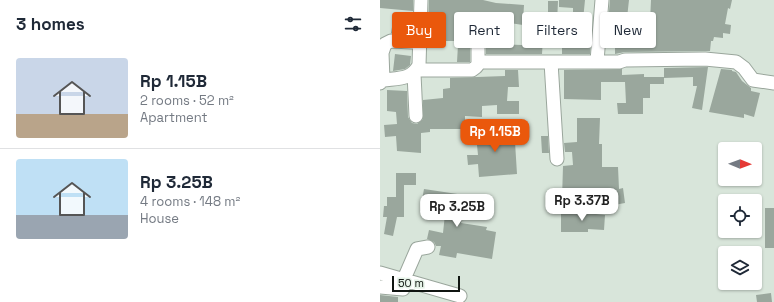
<!DOCTYPE html>
<meta charset="utf-8">
<style>
:root{--surface:#fff;--page:#f2f2f3;--text:#1f2937;--muted:#747a83;--line:#e0e1e3;--accent:#ea580c}
body{margin:0;font-family:"Space Grotesk",sans-serif;background:var(--page);color:var(--text);height:100vh;display:flex;flex-direction:column;font-size:15px;white-space:nowrap}
*{box-sizing:border-box;margin:0}
p{font-size:13px;color:var(--muted)}
.icon{flex:none;width:22px;height:22px;fill:none;stroke:currentColor;stroke-width:2;stroke-linecap:round;stroke-linejoin:round}
.map{position:relative;flex:1;overflow:hidden}
.details{display:flex;flex-direction:column;background:var(--surface);width:380px}
.details>*{flex:none}
.guide{position:absolute;left:12px;top:12px;width:322px;height:36px;display:flex;gap:8px}
.needle{width:26px;rotate:91deg}
.controls{position:absolute;left:338px;top:142px;display:grid;gap:8px}
.controls a{display:grid;place-items:center;width:44px;height:44px;border-radius:4px;background:var(--surface);box-shadow:0 1px 3px #0004;font-size:20px}
.scale{position:absolute;left:12px;bottom:10px;width:68px;box-sizing:border-box;padding-left:4px;border:2px solid #101511;border-top:0;font-size:11px;line-height:14px;white-space:nowrap;color:#101511;-webkit-text-stroke:3px #e5f2e7;paint-order:stroke}
.price{position:absolute;translate:-50% -34px;padding:0 9px;border-radius:8px;background:#fff;color:#222;font-size:13px;line-height:26px;filter:drop-shadow(0 1px 2px #0008)}
.price::after{content:'';position:absolute;left:50%;top:24px;width:12px;height:9px;margin-left:-6px;background:inherit;clip-path:polygon(0 0,100% 0,50% 100%)}
.price.on{background:var(--accent);color:#fff}
ul{padding:0;list-style:none}
li{display:flex;align-items:center;gap:12px;height:100px;padding:0 16px}
li+li{border-top:1px solid var(--line)}
li span{display:grid;place-items:center;flex:none;width:112px;height:80px;border-radius:4px;color:#555}
li>.icon{margin-inline-start:auto}
span .icon{width:48px;height:48px;fill:#fffc;stroke-width:1}
li b{font-size:17px}
h2{display:flex;justify-content:space-between;align-items:center;height:48px;padding:0 16px;font-size:17px}
.pill{padding:0 14px;border-radius:4px;background:var(--surface);box-shadow:0 1px 3px #0004;font-size:14px;line-height:36px}
.pill.on{background:var(--accent);color:#fff}
main{display:flex;flex:1;min-height:0}
.map>svg:first-child{display:block}
</style>
<main>
<section class="details">
<h2>3 homes<svg class="icon" aria-label="filters" viewBox="0 0 24 24"><path d="M4 7h16M4 17h16"/><circle cx="9" cy="7" r="2"/><circle cx="15" cy="17" r="2"/></svg></h2>
<ul>
<li><span style="background:linear-gradient(#c9d6e8 70%,#b9a48a 0)"><svg class="icon" aria-label="home" viewBox="0 0 24 24"><path d="M3 11l9-7 9 7M6 9v11h12V9"/></svg></span><div><b>Rp 1.15B</b><p>2 rooms · 52 m²</p><p>Apartment</p></div></li>
<li><span style="background:linear-gradient(#bfe0f5 70%,#9aa5b1 0)"><svg class="icon" aria-label="home" viewBox="0 0 24 24"><path d="M3 11l9-7 9 7M6 9v11h12V9"/></svg></span><div><b>Rp 3.25B</b><p>4 rooms · 148 m²</p><p>House</p></div></li>
</ul>
</section>
<div class="map">
<svg width="394" height="302" viewBox="0 0 394 302">
<rect width="100%" height="100%" fill="#d8e5da"/>
<path fill="#9aa79d" fill-rule="evenodd" d="M0 0H33V11L0 8Z
M49 0H103L116 3 144 5 143 22H168V1H178L177 23 178 24 193 25V8L179 7V0H205L203 20 212 21 210 54H182V40L163 38 162 54H106V24L102 17 98 16 94 17 90 24V62H77L78 45H74V41H56V29H48ZM115 21 143 25 142 45 114 44Z
M230 0H249L247 18 270 22 271 0H352L350 9 348 8 345 24 351 25 350 34 343 33V38L334 37 333 41H331L330 51 245 52 235 54V47L255 48 256 30 236 27 234 46 226 45Z
M13 21 32 25V34L11 33Z
M15 54 31 56 30 65 25 69 13 71Z
M328 67 322 110 312 108 317 86H313V77L284 78V68Z
M242 69V75L264 74V77H284V84H270V98H263V114H238L237 103H246L245 82H221V100L184 99V70Z
M341 69 352 70V71L356 72 362 81 371 88V91L380 93 374 117 364 114V118L329 112Z
M125 70H138L139 87H128L127 101H139V114H117V105L102 106V117L85 116V129H50V132L41 133V153L17 151 16 136 5 137 4 125 17 124 16 112 7 111V90L27 91 28 117 32 123 37 124 43 119V100L63 98V89L70 88V78L125 76Z
M197 118H220L219 144H222V167H238L239 189 243 188 245 203 234 205 233 197 212 200 211 197 182 199 183 166 193 165 192 152H185L184 143 197 142Z
M123 119V128H121L122 143 135 142 137 174 99 177 98 164 88 165 87 155H98L97 145H104L102 122Z
M161 136H168L169 153H162Z
M16 173H36V185H24V217H17L13 236 4 234 7 217H3L4 206H7V197H16Z
M44 189 84 195 81 212 83 213 81 223 107 227 106 230 116 232 112 259 77 253 76 258 59 255 61 246H56L54 242 47 239 49 230 63 233 65 214 40 211Z
M385 208H394V248H385Z
M207 213 225 215 224 230 208 229V232H181V214Z
M391 293 392 302H377L376 295Z
M0 295 18 297V302H0Z"/>
<g fill="none" stroke-linecap="round" stroke-linejoin="round">
<defs>
<path id="minor" d="M217 61 222 0
M171 62 177 159
M98 64V24
M37 70H92L96 67 100 62H239L245 60 325 59 356 62 364 68 373 80 394 83
M34 74 36 116
M3 80 2 53 5 44 11 41 32 42
M0 83 3 80C19 78 31 80 39 65L41 0
M0 273 80 296
M24 279 37 249 48 247
M0 287 23 289"/>
</defs>
<use href="#minor" stroke="#9aa69c" stroke-width="15"/>
<use href="#minor" stroke="#fff" stroke-width="13"/>
</g>
</svg>
<div class="controls">
<a><svg class="needle" viewBox="-14 -14 28 28"><path d="M0-13l5 13h-10z" fill="#e53935"/><path d="M0 13l5-13h-10z" fill="#747a83"/></svg></a>
<a><svg class="icon" aria-label="locate" viewBox="0 0 24 24"><circle cx="12" cy="12" r="6"/><path d="M12 2v4M12 18v4M2 12h4M18 12h4"/></svg></a>
<a><svg class="icon" aria-label="layers" viewBox="0 0 24 24"><path d="M12 4l9 5-9 5-9-5zM3 14l9 5 9-5"/></svg></a>
</div>
<div class="scale">50 m</div>
<b class="price on" style="left:115px;top:153px">Rp 1.15B</b>
<b class="price" style="left:202px;top:222px">Rp 3.37B</b>
<b class="price" style="left:77px;top:228px">Rp 3.25B</b>
<div class="guide">
<a class="pill on">Buy</a>
<a class="pill">Rent</a>
<a class="pill">Filters</a>
<a class="pill">New</a>
</div>
</div>
</main>
